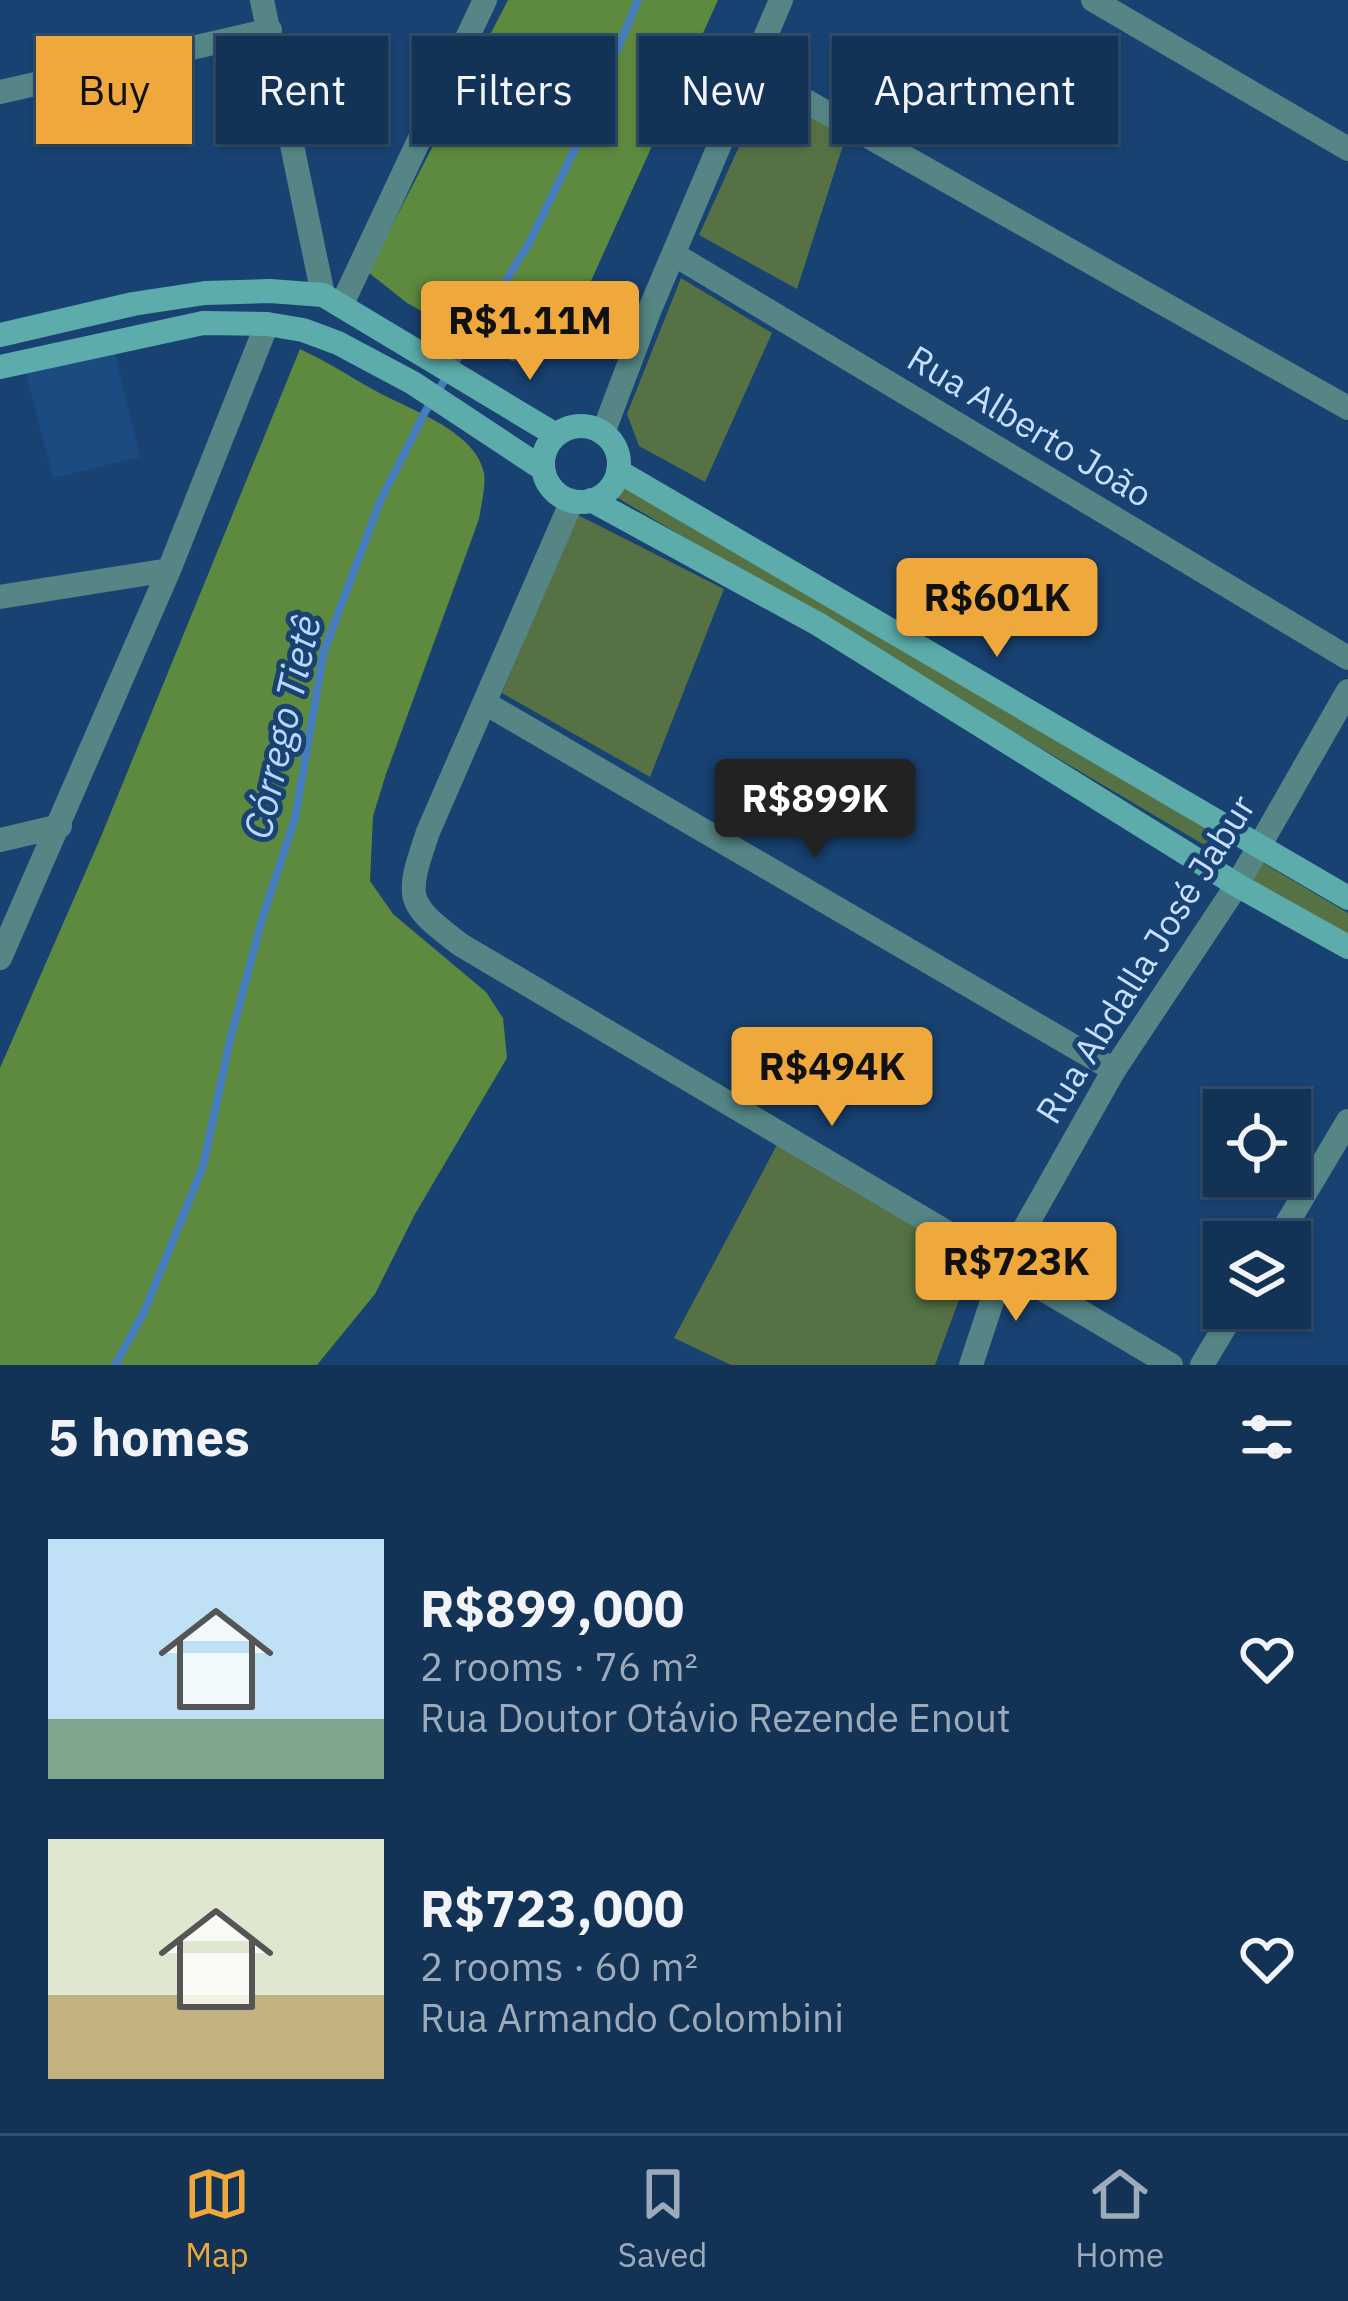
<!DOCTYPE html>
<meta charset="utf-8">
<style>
:root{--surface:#123256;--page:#1f3e60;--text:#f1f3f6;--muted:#9caab9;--line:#314d6c;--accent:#eea83c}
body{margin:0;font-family:"IBM Plex Sans",sans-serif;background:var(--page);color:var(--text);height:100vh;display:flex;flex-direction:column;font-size:45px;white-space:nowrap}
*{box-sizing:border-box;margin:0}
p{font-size:39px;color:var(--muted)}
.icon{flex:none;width:66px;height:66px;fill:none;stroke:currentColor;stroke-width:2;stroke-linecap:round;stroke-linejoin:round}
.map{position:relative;height:1365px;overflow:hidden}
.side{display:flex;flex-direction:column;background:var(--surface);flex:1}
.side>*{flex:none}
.banner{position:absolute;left:36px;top:36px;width:1278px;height:108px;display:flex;gap:24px}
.tools{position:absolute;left:1203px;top:1089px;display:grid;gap:24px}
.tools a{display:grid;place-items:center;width:108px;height:108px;border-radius:0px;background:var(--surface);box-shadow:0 3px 9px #0004,0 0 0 3px var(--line);font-size:60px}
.price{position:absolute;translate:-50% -102px;padding:0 27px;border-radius:12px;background:var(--accent);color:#111;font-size:39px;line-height:78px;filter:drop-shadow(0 3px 6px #0008)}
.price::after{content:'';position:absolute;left:50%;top:72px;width:36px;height:27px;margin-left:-18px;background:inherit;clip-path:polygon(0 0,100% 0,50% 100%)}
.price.current{background:#222;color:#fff}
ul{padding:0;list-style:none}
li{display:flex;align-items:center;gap:36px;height:300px;padding:0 48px}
li span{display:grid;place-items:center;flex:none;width:336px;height:240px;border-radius:0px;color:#555}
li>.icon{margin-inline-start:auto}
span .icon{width:144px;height:144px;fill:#fffc;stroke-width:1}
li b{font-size:51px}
h2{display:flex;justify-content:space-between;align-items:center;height:144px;padding:0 48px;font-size:51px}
.chip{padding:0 42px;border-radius:0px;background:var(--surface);box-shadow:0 3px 9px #0004,0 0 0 3px var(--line);font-size:42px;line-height:108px}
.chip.current{background:var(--accent);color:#111}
.menu{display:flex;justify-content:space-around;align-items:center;height:168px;border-top:3px solid var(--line);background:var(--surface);font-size:33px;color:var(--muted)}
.menu a{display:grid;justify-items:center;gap:6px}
.menu .current{color:var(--accent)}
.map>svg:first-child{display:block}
</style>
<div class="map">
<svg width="1348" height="1365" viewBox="0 0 1348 1365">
<rect width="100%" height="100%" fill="#184272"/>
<path fill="#1b4b81" d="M115 353 140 457 53 478 26 373Z"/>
<path fill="#567244" d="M765 89 847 133 797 289 699 235Z
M681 278 772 333 705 482 639 446 627 414Z
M626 478 1236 845 1228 859 611 494Z
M576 514 724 589 650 777 502 693Z
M1263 863 1348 913V936L1252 880Z
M779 1141 974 1259 935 1365H731L674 1338Z"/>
<path fill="#5d8a3e" d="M508 0H718L586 292 545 356 512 361 407 303 368 272Z
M300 349C326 361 349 376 374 390 405 408 476 430 484 473 486 486 481 506 479 519L386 774 373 816 370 881 393 914 486 992 503 1018 507 1058 415 1214 375 1294 317 1365H0V1068L100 839Z"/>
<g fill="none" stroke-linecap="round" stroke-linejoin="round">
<path stroke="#467dbe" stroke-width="8" d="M115 1365 144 1312 203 1166 230 1040 262 919 295 818 324 651 380 501 425 412 529 243 582 134 638 0"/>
<path stroke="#558685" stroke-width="24" d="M262 0 323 295
M1093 0 1348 149
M753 71 1348 408
M0 92 270 30
M675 255 1348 658
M342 304 485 0
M603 433 650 309 781 0
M572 501 428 832C405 900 405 902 461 945L1171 1365
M0 597 169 570
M485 703 1114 1070
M0 840 60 826
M0 958 169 570 267 324
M1276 1242 1348 1121
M971 1365 1004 1265 1114 1070 1237 885 1348 691
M1202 1365 1236 1308"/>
<path stroke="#5bacaa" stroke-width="24" d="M0 335 133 304 205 293 270 291 323 295 556 435
M0 367 203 323 267 324 303 330 338 343 413 383 543 469
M543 464a38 38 0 1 1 76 0a38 38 0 1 1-76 0Z
M618 471 1348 898
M591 500 818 624 1237 885 1348 947"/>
</g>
<g text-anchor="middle" stroke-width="10" stroke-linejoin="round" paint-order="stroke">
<g font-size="36" fill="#c8dffc" stroke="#184272">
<text transform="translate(1030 426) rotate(31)" y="13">Rua Alberto João</text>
<text transform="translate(1145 959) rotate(-58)" y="13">Rua Abdalla José Jabur</text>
</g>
<g font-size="39" font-style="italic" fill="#bad7fb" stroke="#184272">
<text transform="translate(282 727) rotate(-77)" y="14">Córrego Tietê</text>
</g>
</g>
</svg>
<div class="tools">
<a><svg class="icon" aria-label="locate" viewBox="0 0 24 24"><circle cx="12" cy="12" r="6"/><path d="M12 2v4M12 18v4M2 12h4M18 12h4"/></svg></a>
<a><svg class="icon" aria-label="layers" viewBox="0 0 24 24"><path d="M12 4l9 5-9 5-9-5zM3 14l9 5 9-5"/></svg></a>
</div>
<b class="price" style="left:530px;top:383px">R$1.11M</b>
<b class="price" style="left:997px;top:660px">R$601K</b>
<b class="price current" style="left:815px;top:861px">R$899K</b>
<b class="price" style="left:832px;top:1129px">R$494K</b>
<b class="price" style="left:1016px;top:1324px">R$723K</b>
<div class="banner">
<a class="chip current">Buy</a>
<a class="chip">Rent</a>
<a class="chip">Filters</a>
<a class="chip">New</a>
<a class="chip">Apartment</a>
</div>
</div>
<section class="side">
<h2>5 homes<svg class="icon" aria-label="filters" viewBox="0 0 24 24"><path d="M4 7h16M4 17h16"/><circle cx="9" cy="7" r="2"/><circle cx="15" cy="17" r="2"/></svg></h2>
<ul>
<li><span style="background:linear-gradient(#bfe0f5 75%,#7fa58c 0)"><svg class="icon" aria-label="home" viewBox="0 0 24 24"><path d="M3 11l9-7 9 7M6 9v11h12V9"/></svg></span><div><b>R$899,000</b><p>2 rooms · 76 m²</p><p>Rua Doutor Otávio Rezende Enout</p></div><svg class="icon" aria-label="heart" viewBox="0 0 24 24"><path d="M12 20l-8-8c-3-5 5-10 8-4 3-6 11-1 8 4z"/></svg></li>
<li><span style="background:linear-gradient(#dfe7d0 65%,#c2b280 0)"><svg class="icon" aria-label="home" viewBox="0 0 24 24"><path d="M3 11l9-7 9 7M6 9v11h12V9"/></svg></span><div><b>R$723,000</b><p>2 rooms · 60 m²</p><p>Rua Armando Colombini</p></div><svg class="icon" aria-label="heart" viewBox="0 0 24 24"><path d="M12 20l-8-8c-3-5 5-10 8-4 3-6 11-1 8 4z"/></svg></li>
</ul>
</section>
<nav class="menu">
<a class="current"><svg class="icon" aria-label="map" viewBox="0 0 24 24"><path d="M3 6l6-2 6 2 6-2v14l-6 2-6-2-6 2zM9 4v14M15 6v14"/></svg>Map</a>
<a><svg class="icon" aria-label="saved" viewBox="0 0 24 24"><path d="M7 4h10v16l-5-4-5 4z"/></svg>Saved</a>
<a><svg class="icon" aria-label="home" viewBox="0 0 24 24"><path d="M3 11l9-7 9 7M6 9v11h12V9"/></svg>Home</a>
</nav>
